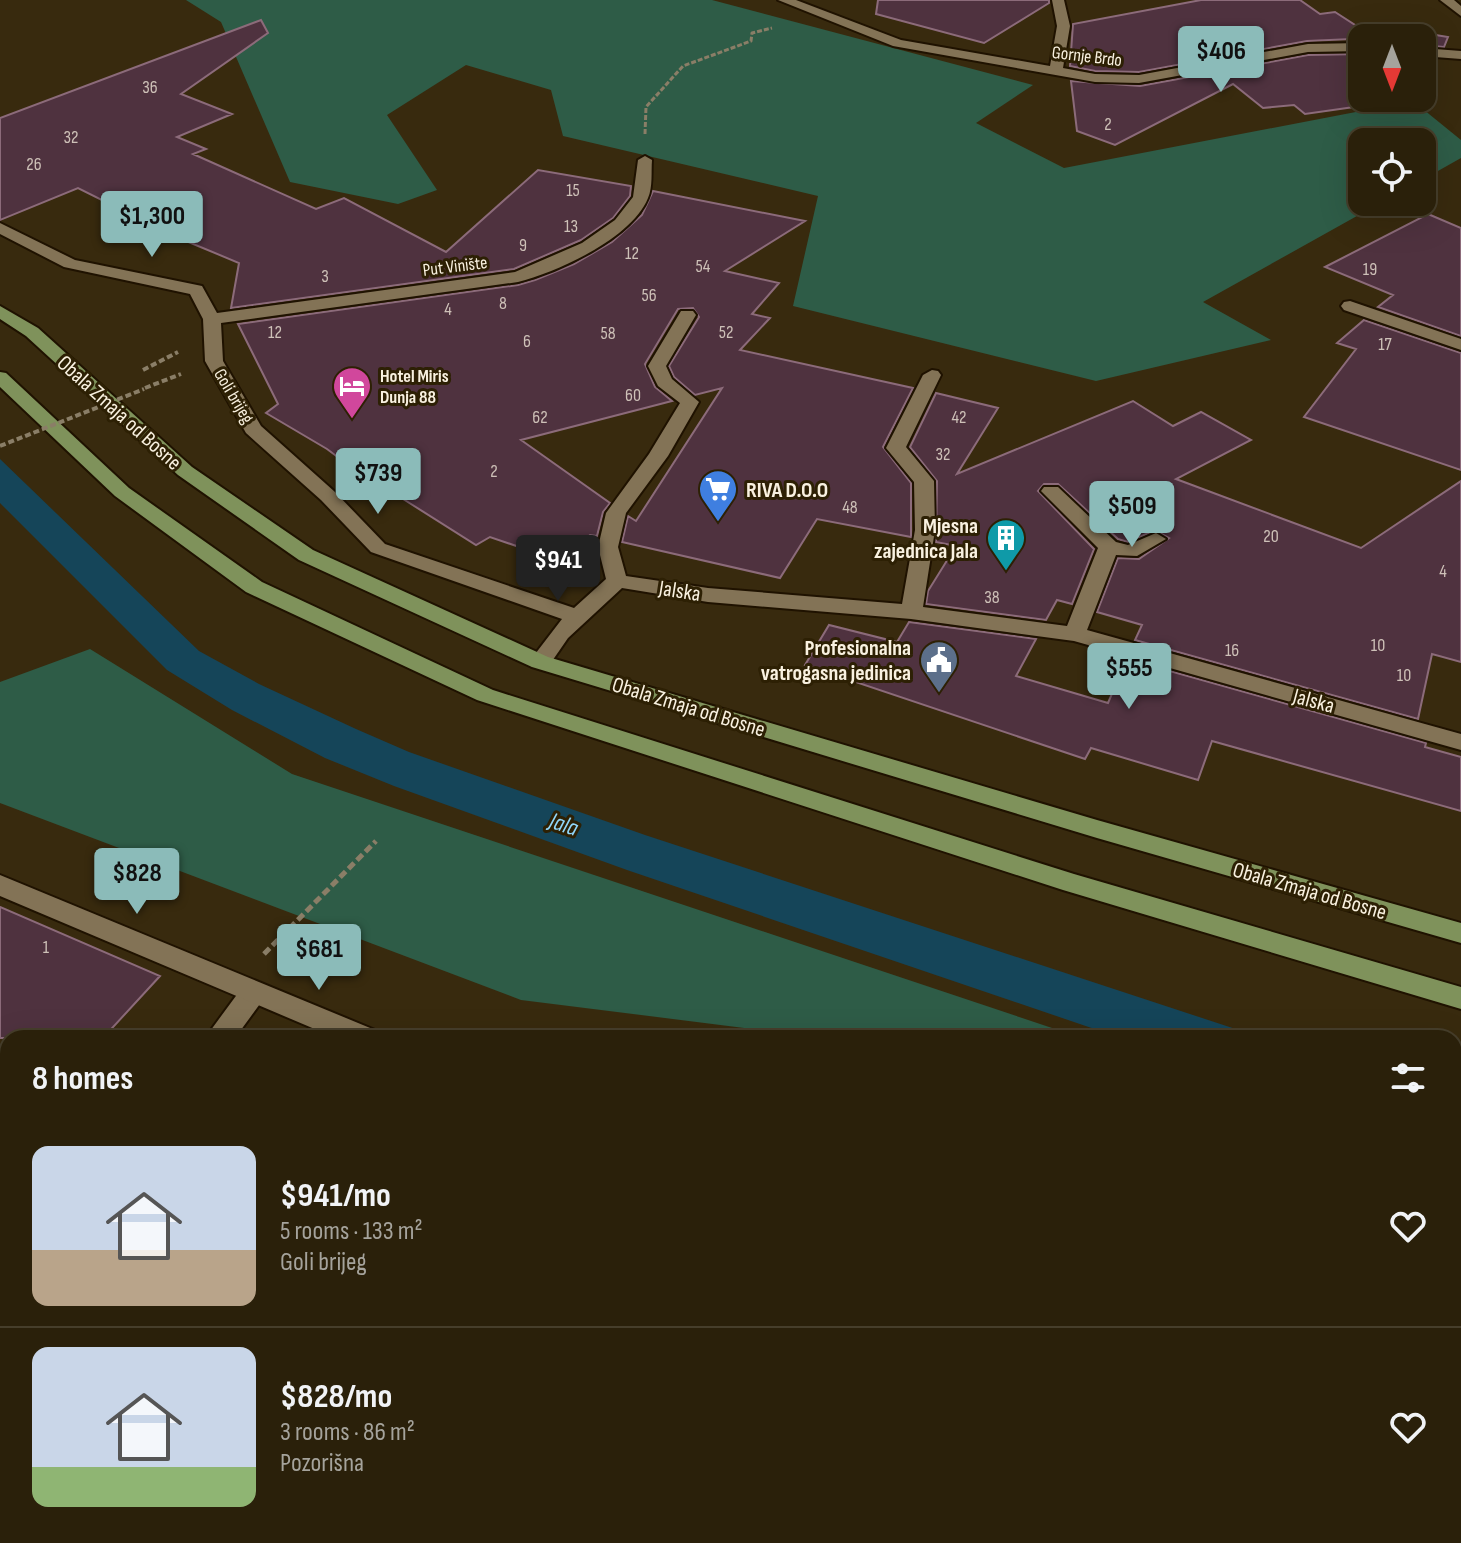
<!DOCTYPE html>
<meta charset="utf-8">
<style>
:root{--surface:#2a200a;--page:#362d18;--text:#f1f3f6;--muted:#a5a39c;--line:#463e2b;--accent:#8bbbb9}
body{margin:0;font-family:"Sofia Sans Condensed",sans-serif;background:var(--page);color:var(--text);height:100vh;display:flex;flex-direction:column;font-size:30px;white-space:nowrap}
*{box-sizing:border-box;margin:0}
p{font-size:26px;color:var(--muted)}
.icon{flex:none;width:44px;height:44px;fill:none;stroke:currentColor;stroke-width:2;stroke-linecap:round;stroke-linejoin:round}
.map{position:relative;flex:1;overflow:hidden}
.panel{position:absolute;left:0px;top:1030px;width:1462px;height:514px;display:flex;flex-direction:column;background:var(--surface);border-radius:24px 24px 0 0;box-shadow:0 8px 32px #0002,0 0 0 2px var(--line)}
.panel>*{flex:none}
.needle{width:52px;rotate:180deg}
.controls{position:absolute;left:1348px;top:24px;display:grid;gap:16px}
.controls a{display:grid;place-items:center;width:88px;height:88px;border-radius:16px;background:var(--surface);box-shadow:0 8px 32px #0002,0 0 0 2px var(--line);font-size:40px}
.price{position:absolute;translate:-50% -68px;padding:0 18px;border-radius:8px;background:var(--accent);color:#111;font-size:26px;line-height:52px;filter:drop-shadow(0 2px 4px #0008)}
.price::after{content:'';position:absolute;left:50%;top:48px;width:24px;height:18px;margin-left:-12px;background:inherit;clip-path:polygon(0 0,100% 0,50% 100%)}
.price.active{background:#222;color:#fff}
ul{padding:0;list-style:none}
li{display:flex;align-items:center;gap:24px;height:200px;padding:0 32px}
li+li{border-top:2px solid var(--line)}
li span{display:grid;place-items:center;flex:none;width:224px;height:160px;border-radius:16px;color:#555}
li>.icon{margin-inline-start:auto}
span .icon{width:96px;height:96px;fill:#fffc;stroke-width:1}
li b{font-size:34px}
h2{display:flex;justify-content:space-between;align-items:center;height:96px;padding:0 32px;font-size:34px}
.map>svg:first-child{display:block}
</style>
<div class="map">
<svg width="1461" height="1543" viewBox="0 0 1461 1543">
<rect width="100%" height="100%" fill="#382a0e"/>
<path fill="#2e5c47" d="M186 0H712L1033 85 976 123 1064 168 1413 101 1461 140V158L1422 180V142H1362V202H1382L1203 302 1271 340 1096 381 793 306 818 196 563 136 551 90 466 65 387 115 437 190 398 204 290 182 221 22Z
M90 649 292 774 1082 1038H825L521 1000 0 803V682Z"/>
<path fill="#154559" d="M0 459 199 651 259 684 356 729 409 752 645 835 1263 1038H1121L627 870 394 786 325 758 232 710 167 670 0 503Z"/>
<path fill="#4f323f" stroke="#8c6b7a" stroke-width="2" d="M878 0H1049V3L984 43 876 14Z
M1201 0H1300L1320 14 1335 12 1375 38 1307 41 1139 72 1095 71 1070 66 1073 24Z
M261 20 268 33 181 94 232 114 177 137 206 149 193 154 316 209 344 198 446 252 538 170 631 186 630 196 613 218 581 240 514 269 231 308 239 263 174 236 78 188 0 220V118Z
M1405 30 1448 37 1444 47 1422 45V38H1402Z
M1362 54V75H1350L1362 83V98H1384L1389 102 1305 114 1294 105 1263 108 1233 84 1115 145 1077 131 1071 81 1140 86 1308 55Z
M653 191 805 221 725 271 779 283 752 314 770 318 740 350 913 388 883 447 911 483V537L817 519 780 578 622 542 628 516 636 521 722 388 695 395 674 377 669 366 699 317 693 308 678 309 645 364 655 387 672 401 521 440 610 503 603 512 597 536 590 535 563 562 490 537 476 545 392 492 387 494 327 449 266 413 278 404 238 324 518 285 535 280 574 264 612 242 642 215Z
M1428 214 1461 228V336L1378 307 1393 295 1325 267Z
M1364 320 1461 353V470L1304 417 1356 349 1337 343Z
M936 393 998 408 957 474 1133 401 1173 426 1201 412 1251 440 1176 479 1361 548 1461 481V662L1432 654 1418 719 1135 640 1142 625 1097 612 1118 558 1139 559 1169 538 1155 530 1128 542 1118 539 1058 484H1044L1038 491 1094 549 1072 604 1057 600 1046 620 926 604 928 591 956 546 936 542 937 481 910 447Z
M909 622 1036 639 1016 676 1108 703 1127 659 1426 743 1425 747 1461 757V811L1212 741 1198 780 1091 748 1085 759 805 665 829 625 897 642Z
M0 907 160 976 103 1038H0Z"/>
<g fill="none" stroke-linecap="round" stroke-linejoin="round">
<defs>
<path id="lane" d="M254 982 264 985 268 993 235 1038H205L244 985Z
M0 1072 8 1075V1100L0 1097Z"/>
<path id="street" d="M778 0H796L901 40 1050 66 1057 26 1052 0H1064L1070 26 1063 68 1095 74 1139 75 1308 44 1362 43V51L1308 52 1139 83 1095 82 893 46Z
M1440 0H1454L1461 6V16Z
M1422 48 1461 51V59L1422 56Z
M645 156 652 160C651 172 653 187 648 198 632 238 558 272 518 282L221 323 223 361 261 426 335 492 385 544 574 608 606 579 598 547 606 513 649 454 680 403 658 386 648 366 681 311H693L696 315 666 366 672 379 699 402 668 456 626 513 618 547 626 576 708 588 902 604 915 530 914 482 886 448 923 375 932 370 938 371 941 375 906 447 934 481 935 530 923 607 1067 626 1098 548 1041 491 1044 487H1058L1116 542 1128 545 1156 533 1166 539 1137 556 1116 555 1087 630 1461 734V750L1074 641 911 619 708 602 622 588 568 638 548 667H532L529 662 562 619 371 552 321 500 246 433 205 361 203 319 190 294 64 267 0 234V223L75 260 202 286 217 313 515 272 582 243 615 220 633 197 638 160Z
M1350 301 1461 339V350L1344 310 1341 306 1344 302Z
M0 875 375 1030 379 1038H336L0 896Z
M1454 1196 1461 1198V1226L1454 1224Z
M8 1281V1311L0 1314V1284Z
M424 1536H463L466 1543H427Z
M1125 1536H1164L1161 1543H1122Z"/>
<path id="primary" d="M0 306 38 328 192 467 313 550 548 657 1097 820 1461 923V943L1097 838 532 667 299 560 178 475 26 336 0 319Z
M0 372 6 373 129 488 262 582 493 690 1074 874 1461 987V1009L1063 890 477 700 246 592 115 496 0 387Z"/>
</defs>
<use href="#lane" stroke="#1f1200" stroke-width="4"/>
<use href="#street" stroke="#1f1200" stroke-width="4"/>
<use href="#primary" stroke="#1f1200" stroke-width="4"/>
<path stroke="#8a7e67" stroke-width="3" stroke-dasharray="5 2" stroke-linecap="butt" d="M645 134 646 107 683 66 751 41 752 33 772 28"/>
<path stroke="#8a7e67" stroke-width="4" stroke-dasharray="6 3" stroke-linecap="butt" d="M143 370 178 352
M145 388 181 374"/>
<path stroke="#8a7e67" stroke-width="5" stroke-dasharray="8 4" stroke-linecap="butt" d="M264 954 376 841"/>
<use href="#lane" fill="#837356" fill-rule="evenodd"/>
<use href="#street" fill="#837356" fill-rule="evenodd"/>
<use href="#primary" fill="#7f925b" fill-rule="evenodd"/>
<path stroke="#8a7e67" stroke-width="4" stroke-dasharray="6 3" stroke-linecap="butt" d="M0 446 144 389"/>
</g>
<defs>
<symbol id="hotel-pin" viewBox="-11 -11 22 30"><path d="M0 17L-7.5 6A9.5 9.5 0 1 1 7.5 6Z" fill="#d1479c" stroke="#2d2004"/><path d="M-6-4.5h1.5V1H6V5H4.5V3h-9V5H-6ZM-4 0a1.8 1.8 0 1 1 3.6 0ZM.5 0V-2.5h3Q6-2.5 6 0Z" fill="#fff"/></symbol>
<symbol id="supermarket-pin" viewBox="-11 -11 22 30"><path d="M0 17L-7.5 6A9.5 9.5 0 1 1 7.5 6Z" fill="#3f7fe0" stroke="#2d2004"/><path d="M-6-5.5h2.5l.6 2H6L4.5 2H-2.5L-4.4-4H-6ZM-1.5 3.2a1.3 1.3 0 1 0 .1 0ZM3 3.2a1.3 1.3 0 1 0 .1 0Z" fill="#fff"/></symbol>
<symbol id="building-pin" viewBox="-11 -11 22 30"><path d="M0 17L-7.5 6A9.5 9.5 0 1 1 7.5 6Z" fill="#0f9aa8" stroke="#2d2004"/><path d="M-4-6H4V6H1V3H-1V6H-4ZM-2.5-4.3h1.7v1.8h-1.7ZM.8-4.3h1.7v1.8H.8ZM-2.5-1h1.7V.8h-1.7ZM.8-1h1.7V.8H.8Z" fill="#fff"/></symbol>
<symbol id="civic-pin" viewBox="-11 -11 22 30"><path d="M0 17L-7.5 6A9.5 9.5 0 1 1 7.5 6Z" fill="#5c6f8a" stroke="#2d2004"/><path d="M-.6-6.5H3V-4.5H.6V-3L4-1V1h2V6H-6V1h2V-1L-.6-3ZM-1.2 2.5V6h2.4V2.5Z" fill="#fff"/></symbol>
</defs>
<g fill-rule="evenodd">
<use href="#hotel-pin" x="330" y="364" width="44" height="60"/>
<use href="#supermarket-pin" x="696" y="467" width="44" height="60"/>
<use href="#building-pin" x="984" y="516" width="44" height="60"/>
<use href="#civic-pin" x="917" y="638" width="44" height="60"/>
</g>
<g text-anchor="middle" stroke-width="6" stroke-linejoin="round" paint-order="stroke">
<g font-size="18" fill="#f9f1e0" stroke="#2d2004">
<text transform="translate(1087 56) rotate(7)" y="6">Gornje Brdo</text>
<text transform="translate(455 266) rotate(-7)" y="6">Put Vinište</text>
<text transform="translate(234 396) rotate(59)" y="6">Goli brijeg</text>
</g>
<g font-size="18" fill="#cec1b8">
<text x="150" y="93">36</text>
<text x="1108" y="130">2</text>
<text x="71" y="143">32</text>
<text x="34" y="170">26</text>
<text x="573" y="196">15</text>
<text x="571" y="232">13</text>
<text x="523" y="251">9</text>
<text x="632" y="259">12</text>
<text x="703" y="272">54</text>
<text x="1370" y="275">19</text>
<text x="325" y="282">3</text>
<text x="649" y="301">56</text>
<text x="503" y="309">8</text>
<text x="448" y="315">4</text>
<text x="275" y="338">12</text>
<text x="726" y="338">52</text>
<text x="608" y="339">58</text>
<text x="527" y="347">6</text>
<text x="1385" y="350">17</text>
<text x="633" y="401">60</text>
<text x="540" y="423">62</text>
<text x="959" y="423">42</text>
<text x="943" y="460">32</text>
<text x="494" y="477">2</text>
<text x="850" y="513">48</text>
<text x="1271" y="542">20</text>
<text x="1443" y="577">4</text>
<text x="992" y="603">38</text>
<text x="1378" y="651">10</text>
<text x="1232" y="656">16</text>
<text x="1404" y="681">10</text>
<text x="46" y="953">1</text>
</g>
<g font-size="18" font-weight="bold" fill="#f9f1e0" stroke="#2d2004" text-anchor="start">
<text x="380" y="382">Hotel Miris<tspan x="380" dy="21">Dunja 88</tspan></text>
</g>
<g font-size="22" fill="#f9f1e0" stroke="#2d2004">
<text transform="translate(120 412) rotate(42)" y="8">Obala Zmaja od Bosne</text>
<text transform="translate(680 590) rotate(9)" y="8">Jalska</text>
<text transform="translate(1314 700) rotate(15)" y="8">Jalska</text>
<text transform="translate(689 706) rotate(17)" y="8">Obala Zmaja od Bosne</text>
<text transform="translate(1310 890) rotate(16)" y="8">Obala Zmaja od Bosne</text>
</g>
<g font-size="22" font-weight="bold" fill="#f9f1e0" stroke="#2d2004" text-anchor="end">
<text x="746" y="497" text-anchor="start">RIVA D.O.O</text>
<text x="978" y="533">Mjesna<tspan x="978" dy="25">zajednica Jala</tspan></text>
<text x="911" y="655">Profesionalna<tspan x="911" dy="25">vatrogasna jedinica</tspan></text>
</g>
<g font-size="24" font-style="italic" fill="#90d6f9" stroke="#2d2004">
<text transform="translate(564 824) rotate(19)" y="8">Jala</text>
</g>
</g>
</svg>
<div class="controls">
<a><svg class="needle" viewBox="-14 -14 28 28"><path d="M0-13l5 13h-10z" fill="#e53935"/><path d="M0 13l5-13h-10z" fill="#a5a39c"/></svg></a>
<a><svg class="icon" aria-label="locate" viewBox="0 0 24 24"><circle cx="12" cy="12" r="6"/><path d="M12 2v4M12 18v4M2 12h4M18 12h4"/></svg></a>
</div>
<b class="price" style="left:1221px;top:94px">$406</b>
<b class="price" style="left:152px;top:259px">$1,300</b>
<b class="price" style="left:378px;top:516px">$739</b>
<b class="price" style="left:1132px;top:549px">$509</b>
<b class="price active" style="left:558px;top:603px">$941</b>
<b class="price" style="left:1129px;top:711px">$555</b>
<b class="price" style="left:137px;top:916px">$828</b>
<b class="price" style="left:319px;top:992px">$681</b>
<section class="panel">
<h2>8 homes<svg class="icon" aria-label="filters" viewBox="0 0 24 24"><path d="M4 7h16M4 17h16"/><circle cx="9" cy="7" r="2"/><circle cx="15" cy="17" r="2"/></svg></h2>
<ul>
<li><span style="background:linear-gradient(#c9d6e8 65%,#b9a48a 0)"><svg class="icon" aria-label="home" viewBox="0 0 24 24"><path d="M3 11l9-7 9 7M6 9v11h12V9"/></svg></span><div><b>$941/mo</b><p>5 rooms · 133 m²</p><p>Goli brijeg</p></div><svg class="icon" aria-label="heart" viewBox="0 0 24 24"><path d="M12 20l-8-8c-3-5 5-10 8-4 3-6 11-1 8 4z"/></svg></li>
<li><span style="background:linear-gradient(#c9d6e8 75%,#8fb573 0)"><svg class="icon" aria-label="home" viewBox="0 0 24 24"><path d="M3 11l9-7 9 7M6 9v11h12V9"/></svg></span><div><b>$828/mo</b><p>3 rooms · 86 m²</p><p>Pozorišna</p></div><svg class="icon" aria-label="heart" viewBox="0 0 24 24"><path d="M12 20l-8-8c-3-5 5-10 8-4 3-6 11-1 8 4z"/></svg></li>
</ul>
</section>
</div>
